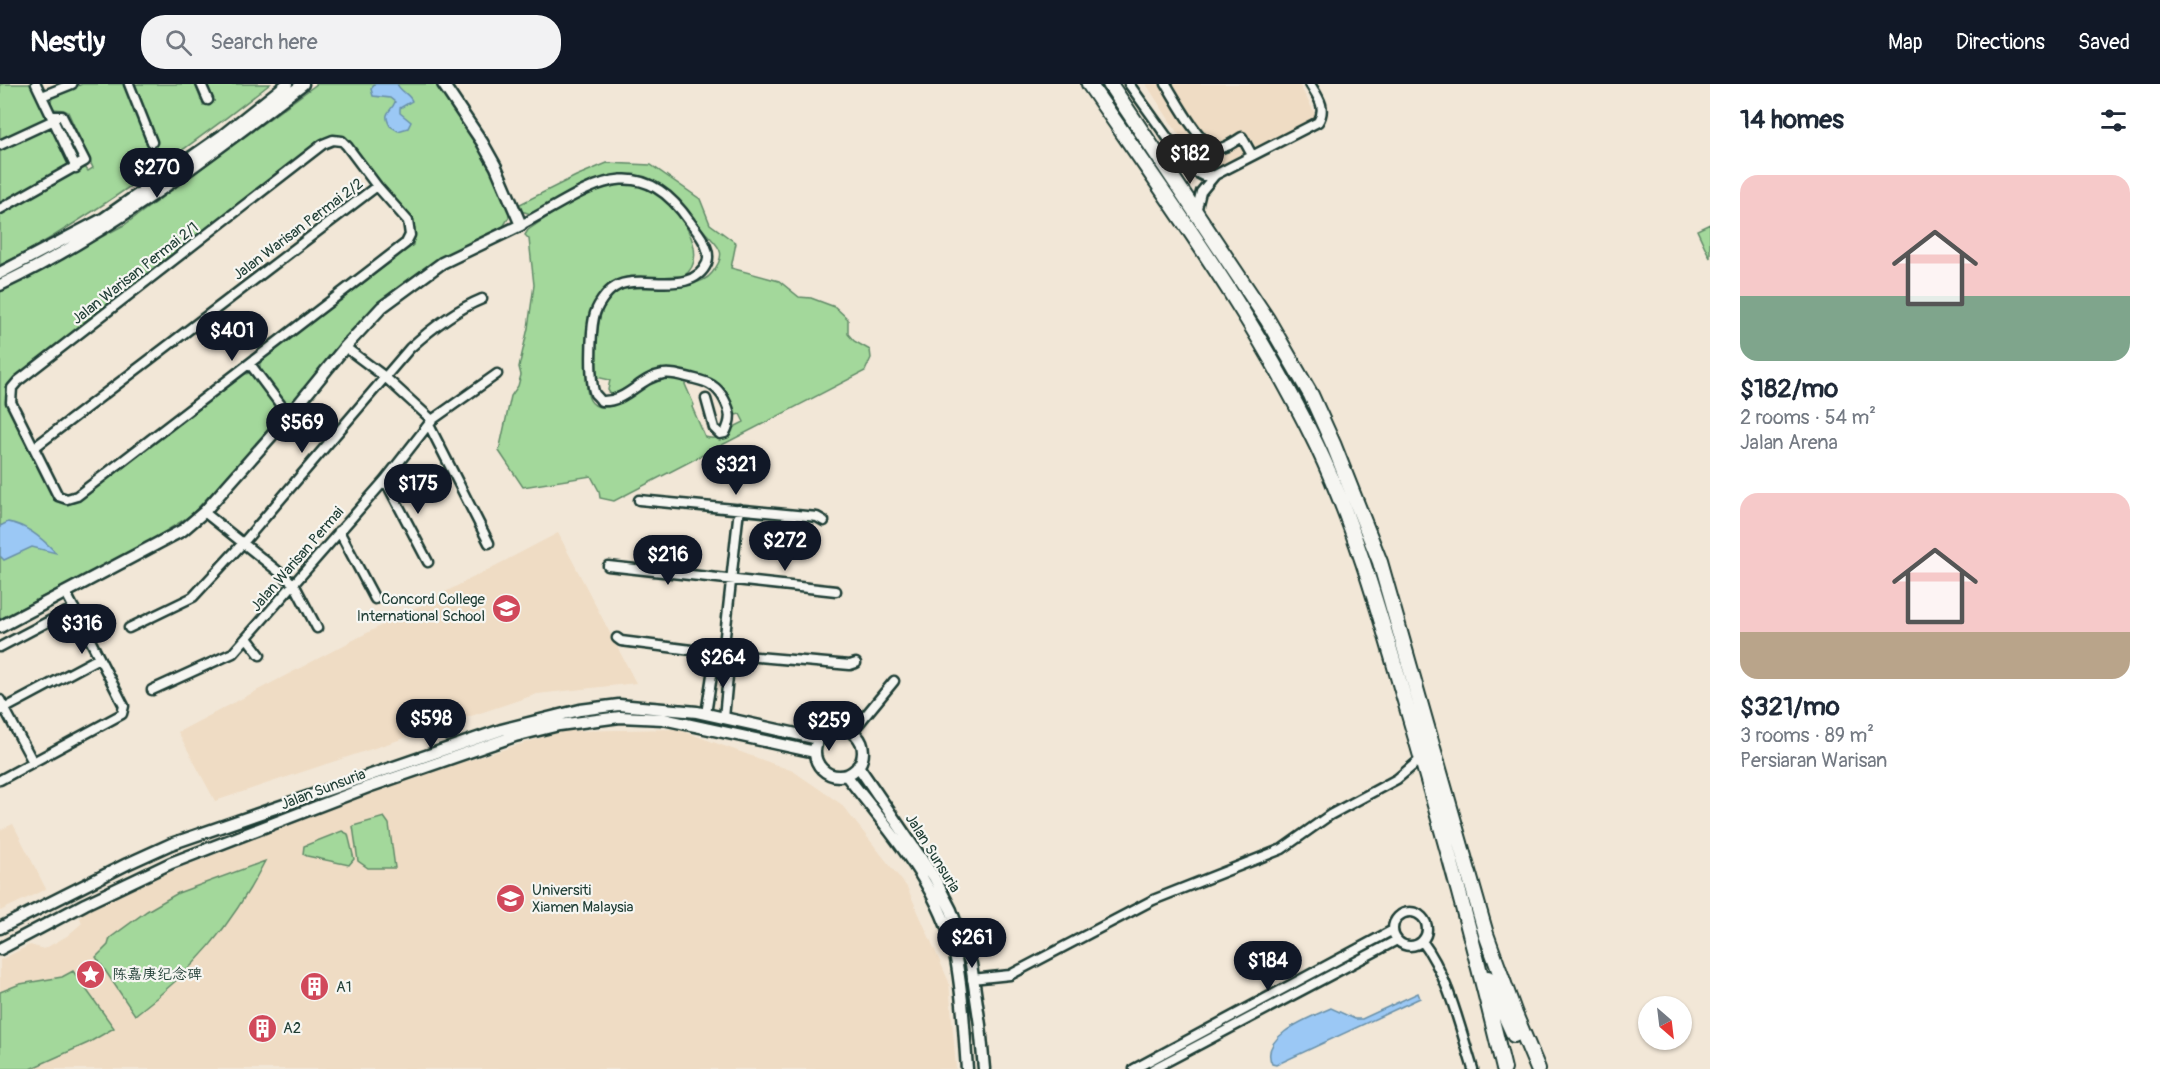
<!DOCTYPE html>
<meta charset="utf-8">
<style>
:root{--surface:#fff;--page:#f2f2f3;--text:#1f2937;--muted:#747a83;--accent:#111827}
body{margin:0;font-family:Pangolin,"LXGW WenKai TC",sans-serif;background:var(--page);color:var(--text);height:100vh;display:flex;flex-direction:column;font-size:22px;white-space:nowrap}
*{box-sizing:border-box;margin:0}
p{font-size:20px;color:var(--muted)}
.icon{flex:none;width:33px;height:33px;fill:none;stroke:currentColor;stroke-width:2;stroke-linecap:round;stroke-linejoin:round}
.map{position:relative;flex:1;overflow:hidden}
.side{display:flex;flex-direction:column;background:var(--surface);width:450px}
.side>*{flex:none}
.needle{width:39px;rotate:152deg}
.buttons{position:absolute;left:1638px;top:912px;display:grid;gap:12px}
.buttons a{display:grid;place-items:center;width:54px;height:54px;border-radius:50%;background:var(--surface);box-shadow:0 2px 4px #0004;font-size:30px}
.price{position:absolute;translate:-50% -51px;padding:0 14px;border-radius:21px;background:var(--accent);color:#fff;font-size:20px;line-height:39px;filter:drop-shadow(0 2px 3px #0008)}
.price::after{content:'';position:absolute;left:50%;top:36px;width:18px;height:14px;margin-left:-9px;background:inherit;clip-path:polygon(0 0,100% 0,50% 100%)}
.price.on{background:#222;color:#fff}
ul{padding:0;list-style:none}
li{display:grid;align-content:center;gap:12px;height:318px;padding:0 30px}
li span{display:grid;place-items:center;height:186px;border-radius:18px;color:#555}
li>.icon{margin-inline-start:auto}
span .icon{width:108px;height:108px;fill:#fffc;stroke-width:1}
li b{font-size:26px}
h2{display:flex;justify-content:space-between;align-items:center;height:72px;padding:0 30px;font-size:26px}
header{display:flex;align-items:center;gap:36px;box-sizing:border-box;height:84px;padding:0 30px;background:var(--accent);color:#fff}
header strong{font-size:28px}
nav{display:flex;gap:33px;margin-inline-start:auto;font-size:21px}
.search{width:420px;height:54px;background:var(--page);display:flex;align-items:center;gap:15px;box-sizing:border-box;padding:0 21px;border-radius:24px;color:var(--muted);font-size:22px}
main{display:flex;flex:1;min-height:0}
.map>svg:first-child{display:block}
</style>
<header>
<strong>Nestly</strong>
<div class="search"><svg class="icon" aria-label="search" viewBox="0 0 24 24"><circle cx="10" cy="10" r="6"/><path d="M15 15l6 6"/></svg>Search here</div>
<nav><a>Map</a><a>Directions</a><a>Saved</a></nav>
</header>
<main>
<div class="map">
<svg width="1710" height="985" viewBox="0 0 1710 985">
<rect width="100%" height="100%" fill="#f2e7d7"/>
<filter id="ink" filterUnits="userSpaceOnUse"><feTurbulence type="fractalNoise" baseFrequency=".0167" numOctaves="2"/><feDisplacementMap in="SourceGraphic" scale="12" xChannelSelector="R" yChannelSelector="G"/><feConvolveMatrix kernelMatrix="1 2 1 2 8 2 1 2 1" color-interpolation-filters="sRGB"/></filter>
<g filter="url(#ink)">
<path fill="#efdcc4" d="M1146 0H1299L1318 35 1213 89 1204 90Z
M558 449 636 599 537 610 215 717 178 648Z
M677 645 793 687 841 720 907 803 949 898 956 985H0V876L30 861 44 865 67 852 82 839 80 834 84 827 150 796 393 700 563 647Z
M13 740 46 805 0 827V746Z"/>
<path fill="#a3d89b" stroke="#618a68" stroke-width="1.5" d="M0 0H32L49 33 47 36 0 60Z
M82 0H124L149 62 157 58 134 0H195L203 21 214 17 207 0H270C217 42 163 81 107 118 72 141 38 163 0 181V128L85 83 88 87 93 84 68 28 64 26 54 25 51 19 52 13Z
M317 0H439L470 43 510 123 509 133 503 143 439 174 385 215 295 316 288 319 284 317 260 286V277L413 161 415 144 345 53 337 51 323 55 20 290C10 299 5 306 8 319L57 416 72 419 245 290 250 289 255 293 280 326 281 330 245 374 190 432 145 460 0 535V207L124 141Z
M48 43H52L70 78 68 82 0 119V67Z
M607 79 651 81 700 115 710 140 736 159 731 184 779 197 799 213 811 214 835 223 848 235V250L854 257 870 266 871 274 865 287 614 417 600 414 599 407 591 392 523 403 499 367 511 312 518 302 521 291 519 283 528 244 534 201 529 155 525 151 528 146C552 129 589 103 618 100 630 99 644 101 654 108 676 121 713 170 684 192L613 201C606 205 598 212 595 220 589 234 582 304 590 316 592 320 597 323 601 323 628 326 660 276 684 298L694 321 692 323 705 353C715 356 722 353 731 348L730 345 744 338 740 330 736 331C733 325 730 316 725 311 716 301 675 283 661 286 643 290 629 305 611 311L608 306 610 296 596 293C597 265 591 209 629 204 649 202 669 205 688 200 697 199 706 197 712 189 729 167 718 163 704 147 695 137 688 125 678 116 647 83 612 87 574 105 560 112 546 125 531 130L521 127 518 121 576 92Z
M1710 140V174L1697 146Z
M384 733 389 740 395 784H368L358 777 353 742Z
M342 747 348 750 354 775 349 781 307 772 303 770 304 762Z
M265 777C231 843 194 886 135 931L96 873 108 861 110 854 147 827 178 809Z
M73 887 114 944 88 959 30 985H0V908L20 900 62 893Z"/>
<path fill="#9bc8f5" stroke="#6990a8" stroke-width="1.5" d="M375 0H397C401 8 409 10 412 17L400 24V29L411 38 408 44 398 47 390 42C382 27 391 29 395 18L390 14 373 12 371 5Z
M8 438C27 441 44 456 56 469L32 463 4 476 0 472V442Z
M1418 909 1420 914 1276 981 1272 980C1258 952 1311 933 1331 924L1355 935H1362Z"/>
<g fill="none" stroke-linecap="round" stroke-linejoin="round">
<defs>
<path id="minor" d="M36 0 76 84
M129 0 152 58
M201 0 208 16
M1129 0 1190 85 1203 92 1215 91
M1166 0C1175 14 1200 62 1216 64 1224 66 1235 57 1242 53L1252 71
M42 12 72 0
M333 56 342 57 347 62 377 102 408 137 410 151 406 159 77 412 67 415 58 412 11 318 12 304 18 297 323 60Z
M0 61 54 36
M0 125 85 77 62 32H52
M1196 128 1201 108 1215 91 1318 38C1327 24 1318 13 1310 0
M521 141C584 108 636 59 690 138 698 148 712 165 707 179 692 214 639 188 615 203 606 208 596 223 594 233 591 247 589 297 595 310 596 311 600 315 601 317 626 319 639 294 663 290 673 288 685 293 695 295 708 298 717 302 724 315 731 328 732 335 725 349L720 350 714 344 706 315
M345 263 385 293 432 336
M250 280 289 332
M429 341 489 459
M35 363 377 102
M385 396 428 478
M639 416 817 433 824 437
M204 428 294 500 317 544
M339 447 375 515
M608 482 836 507
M129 544 193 513 243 459 410 264C432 244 455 226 482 215
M247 554 260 571
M617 554 621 557 723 570 850 581 856 579
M0 563 74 524
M152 606 233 569 385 396 432 336 497 290
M0 616 33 678
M0 627 99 574
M706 630 714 578 723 570
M724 634 729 581 723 570 739 425
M852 648 894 597
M0 696 122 630 124 622 66 509
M1393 845a17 17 0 1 1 34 0a17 17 0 1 1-34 0Z
M1422 857C1448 891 1460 944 1473 985
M972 895 1010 891 1153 816 1282 765 1330 731 1397 695 1422 674
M1134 985 1393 846
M1153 985 1397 856"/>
<path id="tertiary" d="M0 189 103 135 223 51 287 0
M0 201C110 149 207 73 303 0
M0 543 183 446 204 428 289 332 345 263 382 223 442 179 521 141 496 83 482 58 443 0
M815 668a24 24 0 1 1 48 0a24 24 0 1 1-48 0Z
M858 682 934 793 951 826 971 880 980 941 984 985
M846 691C888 745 939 801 955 870 963 908 964 947 967 985
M0 844 127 780 171 760 501 646 580 626 619 621 697 628 819 655
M0 865 85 820 171 779 368 703 515 652 559 641 620 633 663 635 815 668"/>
<path id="trunk" d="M1089 0C1170 118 1255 233 1317 362 1357 446 1381 535 1407 624 1442 743 1475 864 1504 985
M1110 0 1267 235 1311 311 1334 362 1380 478 1486 850 1515 930 1538 985
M1488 894 1514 951"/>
</defs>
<use href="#minor" stroke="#1f3d34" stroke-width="13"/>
<use href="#tertiary" stroke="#1f3d34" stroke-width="15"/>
<use href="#trunk" stroke="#1f3d34" stroke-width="18"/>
<use href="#minor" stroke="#f6f6f2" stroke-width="8"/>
<use href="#tertiary" stroke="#f6f6f2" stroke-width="10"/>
<use href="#trunk" stroke="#f6f6f2" stroke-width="14"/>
</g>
</g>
<defs>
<symbol id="school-disc" viewBox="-11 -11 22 22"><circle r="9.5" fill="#d1495b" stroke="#f6f6f2"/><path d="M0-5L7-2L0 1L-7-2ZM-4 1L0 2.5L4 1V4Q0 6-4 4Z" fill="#fff"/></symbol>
<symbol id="university-disc" viewBox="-11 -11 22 22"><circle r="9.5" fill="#d1495b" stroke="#f6f6f2"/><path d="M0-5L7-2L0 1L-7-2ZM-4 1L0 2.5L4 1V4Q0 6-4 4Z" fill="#fff"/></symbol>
<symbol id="sight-disc" viewBox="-11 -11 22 22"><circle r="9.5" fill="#d1495b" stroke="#f6f6f2"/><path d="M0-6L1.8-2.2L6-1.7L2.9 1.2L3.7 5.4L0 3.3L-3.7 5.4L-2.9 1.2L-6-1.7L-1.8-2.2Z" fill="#fff"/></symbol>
<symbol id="building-disc" viewBox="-11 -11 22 22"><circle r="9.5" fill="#d1495b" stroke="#f6f6f2"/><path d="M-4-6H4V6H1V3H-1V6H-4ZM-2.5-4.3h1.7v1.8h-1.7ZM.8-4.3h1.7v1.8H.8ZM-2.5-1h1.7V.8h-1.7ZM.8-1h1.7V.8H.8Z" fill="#fff"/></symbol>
</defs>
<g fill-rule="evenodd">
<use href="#school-disc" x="490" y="508" width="33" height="33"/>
<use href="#university-disc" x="494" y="798" width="33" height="33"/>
<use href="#sight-disc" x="74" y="874" width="33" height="33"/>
<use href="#building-disc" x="298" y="886" width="33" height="33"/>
<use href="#building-disc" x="246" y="928" width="33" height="33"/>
</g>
<g text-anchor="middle" stroke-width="4.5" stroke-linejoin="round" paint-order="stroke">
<g font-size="15" fill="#1f3d34" stroke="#f6f6f2">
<text transform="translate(298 145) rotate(-37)" y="5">Jalan Warisan Permai 2/2</text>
<text transform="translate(135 189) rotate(-38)" y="5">Jalan Warisan Permai 2/1</text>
<text transform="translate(297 475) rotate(-49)" y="5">Jalan Warisan Permai</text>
<text transform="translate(323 705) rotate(-21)" y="5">Jalan Sunsuria</text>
<text transform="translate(933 769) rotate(58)" y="5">Jalan Sunsuria</text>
</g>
<g font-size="15" fill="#1f3d34" stroke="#f6f6f2" text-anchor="start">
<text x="485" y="520" text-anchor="end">Concord College<tspan x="485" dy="17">International School</tspan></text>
<text x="532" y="811">Universiti<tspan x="532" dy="17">Xiamen Malaysia</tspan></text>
<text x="112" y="895">陈嘉庚纪念碑</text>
<text x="336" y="908">A1</text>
<text x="283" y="949">A2</text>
</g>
</g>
</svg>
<div class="buttons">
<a><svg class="needle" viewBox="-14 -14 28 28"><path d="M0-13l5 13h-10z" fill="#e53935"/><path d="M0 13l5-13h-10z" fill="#747a83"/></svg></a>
</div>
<b class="price on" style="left:1190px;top:101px">$182</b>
<b class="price" style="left:157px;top:115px">$270</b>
<b class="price" style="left:232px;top:278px">$401</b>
<b class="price" style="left:302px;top:370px">$569</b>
<b class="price" style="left:736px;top:412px">$321</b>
<b class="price" style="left:418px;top:431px">$175</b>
<b class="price" style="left:785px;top:488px">$272</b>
<b class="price" style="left:668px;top:502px">$216</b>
<b class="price" style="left:82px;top:571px">$316</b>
<b class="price" style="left:723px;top:605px">$264</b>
<b class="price" style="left:431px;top:666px">$598</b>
<b class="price" style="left:829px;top:668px">$259</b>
<b class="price" style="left:972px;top:885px">$261</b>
<b class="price" style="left:1268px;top:908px">$184</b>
</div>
<section class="side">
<h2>14 homes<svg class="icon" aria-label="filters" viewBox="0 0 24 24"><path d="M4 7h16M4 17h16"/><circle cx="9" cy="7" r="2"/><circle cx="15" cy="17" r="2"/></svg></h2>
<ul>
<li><span style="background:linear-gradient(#f6c9c9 65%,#7fa58c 0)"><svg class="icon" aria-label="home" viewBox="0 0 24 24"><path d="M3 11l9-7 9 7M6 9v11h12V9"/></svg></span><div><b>$182/mo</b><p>2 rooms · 54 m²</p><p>Jalan Arena</p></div></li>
<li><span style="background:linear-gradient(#f6c9c9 75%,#b9a48a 0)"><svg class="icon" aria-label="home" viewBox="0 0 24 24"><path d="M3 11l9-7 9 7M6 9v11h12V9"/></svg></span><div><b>$321/mo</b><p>3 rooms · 89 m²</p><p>Persiaran Warisan</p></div></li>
</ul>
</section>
</main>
